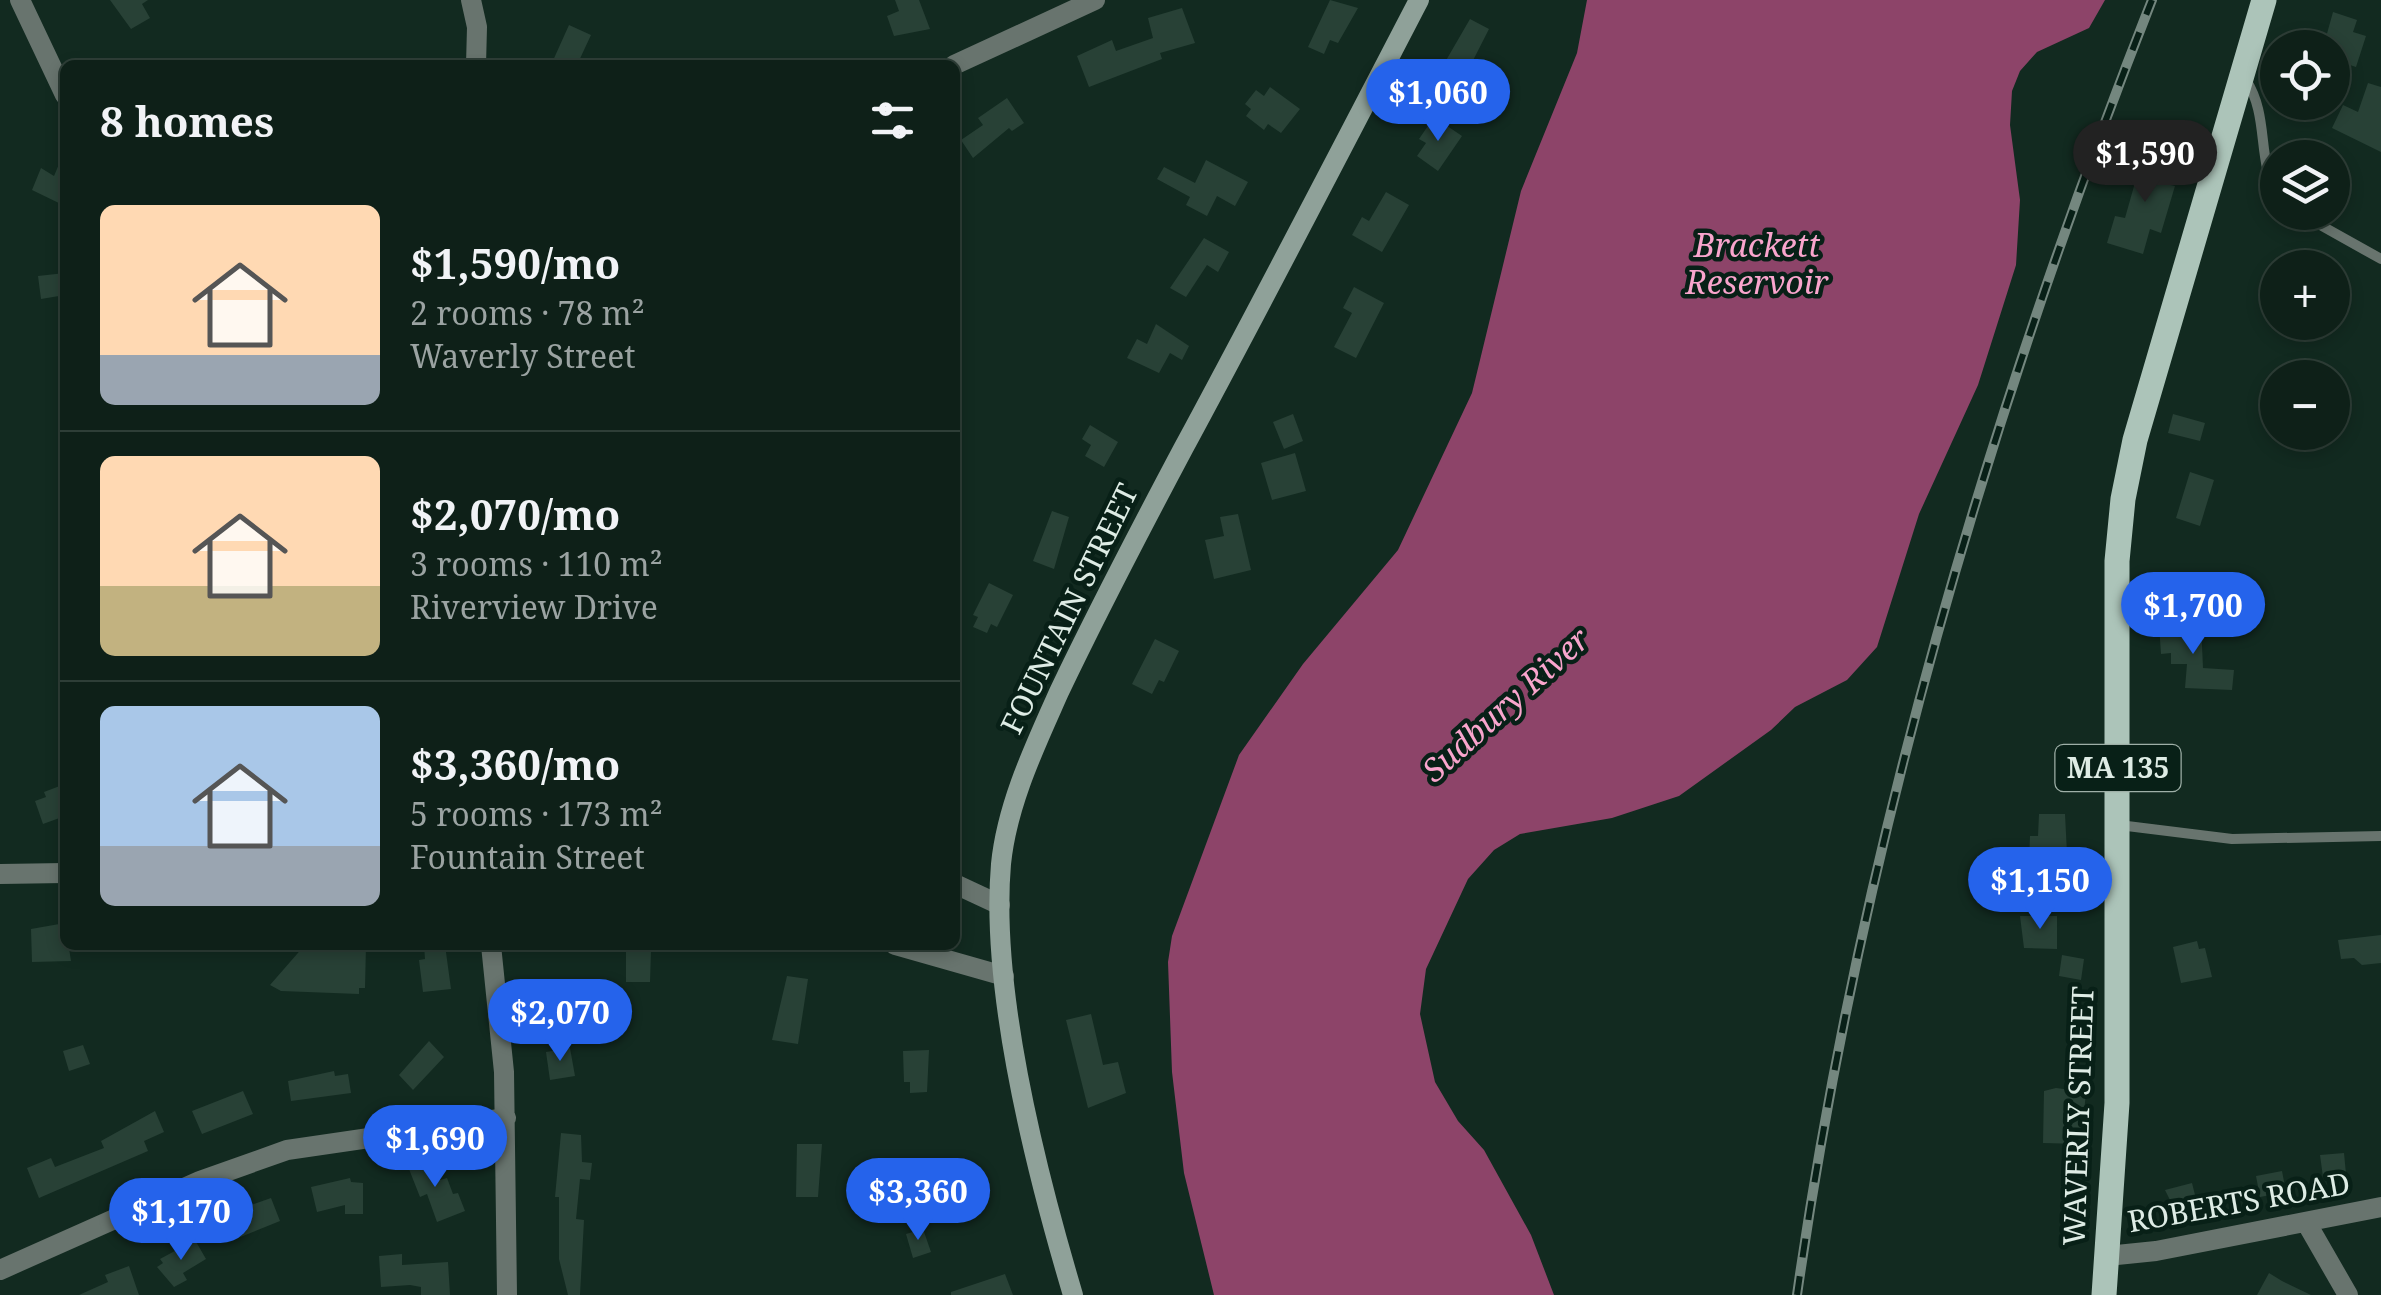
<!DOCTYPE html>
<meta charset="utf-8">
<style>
:root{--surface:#0e2018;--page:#172821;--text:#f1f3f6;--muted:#9ba3a2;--line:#2e3e37;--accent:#2563eb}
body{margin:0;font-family:"Noto Serif",serif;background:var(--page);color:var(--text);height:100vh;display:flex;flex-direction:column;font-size:38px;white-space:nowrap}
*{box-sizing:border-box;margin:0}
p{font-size:32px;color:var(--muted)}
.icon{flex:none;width:55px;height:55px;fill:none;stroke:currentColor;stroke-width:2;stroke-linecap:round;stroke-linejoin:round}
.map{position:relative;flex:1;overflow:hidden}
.details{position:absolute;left:60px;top:60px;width:900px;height:890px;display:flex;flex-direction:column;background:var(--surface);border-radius:15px;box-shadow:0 5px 15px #0003,0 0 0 2px var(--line)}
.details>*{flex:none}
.tools{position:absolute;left:2260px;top:30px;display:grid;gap:20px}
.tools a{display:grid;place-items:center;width:90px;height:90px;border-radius:50%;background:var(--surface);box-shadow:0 5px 15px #0003,0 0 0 2px var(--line);font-size:50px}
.price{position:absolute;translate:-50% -85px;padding:0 22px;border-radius:35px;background:var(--accent);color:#fff;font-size:32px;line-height:65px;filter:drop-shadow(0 2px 5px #0008)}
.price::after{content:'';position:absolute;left:50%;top:60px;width:30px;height:22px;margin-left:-15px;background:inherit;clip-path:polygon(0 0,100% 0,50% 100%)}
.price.selected{background:#222;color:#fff}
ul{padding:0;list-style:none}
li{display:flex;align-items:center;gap:30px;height:250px;padding:0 40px}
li+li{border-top:2px solid var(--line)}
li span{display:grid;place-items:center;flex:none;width:280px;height:200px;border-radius:15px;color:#555}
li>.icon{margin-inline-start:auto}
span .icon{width:120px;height:120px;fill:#fffc;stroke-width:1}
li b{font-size:42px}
h2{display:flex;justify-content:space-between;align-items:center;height:120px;padding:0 40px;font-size:42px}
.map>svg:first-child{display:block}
</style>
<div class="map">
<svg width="2381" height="1295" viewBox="0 0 2381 1295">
<rect width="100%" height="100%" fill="#122a20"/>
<path fill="#8d4469" d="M1587 0H2105L2089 28 2037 52 2020 71 2012 91 2010 125 2020 200 2016 265 1978 385 1919 514 1877 647 1847 680 1795 707 1771 730 1679 796 1612 818 1520 834 1494 850 1468 879 1426 969 1420 1014 1435 1082 1458 1121 1484 1150 1531 1235 1554 1295H1214L1184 1173 1172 1072 1168 962 1172 936 1239 755 1303 664 1398 550 1472 393 1521 191 1577 53Z"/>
<path fill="#284136" d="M110 0H148L142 4 150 18 131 29Z
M895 0H919L930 29 894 36 887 16 899 11Z
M1330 0 1358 8 1338 43 1330 40 1324 54 1308 47Z
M1182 8 1195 43 1160 53 1162 59 1089 87 1077 56 1112 40 1116 51 1153 38 1148 18Z
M2333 12 2357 20 2353 32 2366 36 2356 67 2332 59V48H2323Z
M1470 19 1489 29 1459 88 1437 76Z
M569 25 591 35 577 65H551Z
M2368 83 2381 87V152L2332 128 2343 105 2358 112Z
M1270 87 1300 109 1281 133 1268 124 1264 130 1246 116 1251 109 1245 104 1256 90 1264 96Z
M1007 98 1024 123 1012 131 1009 128 973 158 961 140 983 125 978 118Z
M1434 117 1462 136 1438 171 1417 156 1426 143 1419 139Z
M2152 148 2174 155 2166 184 2175 186 2161 233 2150 229 2143 254 2107 243 2115 216 2125 218 2138 172 2144 174Z
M65 150V206L32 190 41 168 54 176Z
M1206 160 1248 182 1235 206 1217 196 1207 216 1186 205 1190 197 1157 179 1164 167 1195 183Z
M1386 192 1409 205 1382 252 1352 235 1362 217 1369 221Z
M1204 238 1229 252 1218 272 1207 265 1186 297 1170 288Z
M65 273V295L41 299 38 276Z
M1354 287 1384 303 1356 358 1334 347 1352 313 1343 308Z
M1156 324 1189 346 1182 360 1170 353 1159 373 1127 358 1137 339 1147 344Z
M1293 414 1303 441 1284 449 1273 422Z
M2173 414 2205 423 2200 441 2168 433Z
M1090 425 1118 442 1104 467 1085 456 1091 445 1082 439Z
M1295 453 1306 491 1272 500 1261 463Z
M2190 472 2214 480 2200 526 2176 518Z
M1052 511 1069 517 1054 569 1033 561Z
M1238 514 1251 570 1214 579 1205 540 1224 536 1220 517Z
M989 583 1013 595 997 627 991 624 987 633 973 627 978 617 973 615Z
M2201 623 2203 668 2234 670 2232 690 2185 688 2187 664H2171V653L2161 654 2159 625Z
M1155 639 1179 651 1164 682 1159 680 1152 694 1132 684Z
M65 784V816L43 824 35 801 46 797 44 792Z
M2039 814H2065L2068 873 2047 872V862L2029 861 2030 836H2038Z
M2020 916H2057V949L2024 948Z
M65 923 71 961 32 962 31 929Z
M2381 935V963L2362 965 2354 958 2341 959 2338 940Z
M2197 941 2199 949 2205 948 2212 977 2181 983 2173 947Z
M366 945 365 988H359V994L281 991 270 985 304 946Z
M424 945H445L451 989 423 992 419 960 425 959Z
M626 945H643V951L651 950 650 982H626Z
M2062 955 2084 959 2081 980 2059 976Z
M787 976 808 979 798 1044 772 1040Z
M1091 1014 1103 1065 1118 1062 1126 1093 1088 1108 1066 1020Z
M429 1041 444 1057 413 1090 399 1075Z
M83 1045 90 1064 69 1071 63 1051Z
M570 1048 575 1076 550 1080 546 1052Z
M929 1050 927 1092 910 1093V1082H904L903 1051Z
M334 1071 335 1076 348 1074 351 1093 291 1101 288 1081Z
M2056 1088 2086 1092 2081 1144 2043 1143 2044 1091Z
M243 1091 253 1114 202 1134 192 1111Z
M155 1111 164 1132 144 1141 148 1151 39 1198 27 1168 51 1158 55 1167 104 1148 101 1141Z
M561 1133 581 1135 582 1162 592 1163 590 1180 580 1179 576 1219 584 1220 580 1295H568L559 1259V1197H555Z
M797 1144H822L818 1197H796Z
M2344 1153 2346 1174 2323 1177 2320 1155Z
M427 1156 440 1180 447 1178 453 1194 458 1193 465 1211 437 1222 427 1194 420 1197 407 1164Z
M2282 1171 2286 1192 2260 1197 2256 1176Z
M350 1178 351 1182 363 1183V1214H345V1205L317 1212 311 1187Z
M2192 1183 2198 1207 2176 1212 2165 1190Z
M271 1198 280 1221 238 1238 229 1213Z
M923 1229 931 1252 913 1258 906 1234Z
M195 1240 206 1259 183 1273 187 1280 174 1287 157 1267 163 1263 160 1259Z
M402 1254V1265L448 1262 450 1295H421V1287L410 1285 381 1287 379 1256Z
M129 1266 139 1295H79L108 1282 105 1275Z
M2269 1273 2282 1281 2311 1295H2257Z
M1005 1274 1013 1295H951V1292Z"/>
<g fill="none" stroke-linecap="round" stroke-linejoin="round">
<path stroke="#68746e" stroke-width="10" d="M2246 80C2270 117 2256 160 2278 197
M2297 212 2381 259
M2119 825 2232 839 2381 836"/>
<path stroke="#68746e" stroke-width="20" d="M20 0 65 95
M471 0 477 27 476 65
M954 65 1095 0
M0 874 65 873
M955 884 1000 905
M491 945 504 1072 507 1295
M895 945 1004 976
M2306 1222 2348 1295
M2107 1256 2156 1251 2381 1207
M0 1270 200 1181 287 1150 506 1118"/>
<path stroke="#8fa199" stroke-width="20" d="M1073 1295C1036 1171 990 992 1001 864 1007 804 1035 746 1059 692 1098 610 1140 530 1183 449 1263 301 1341 150 1419 0"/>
<path stroke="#acc4b9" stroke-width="25" d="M2104 1295 2117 1103V561L2123 499 2135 440 2264 0"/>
<defs>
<path id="rail" d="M1797 1295C1860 853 1988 415 2152 0"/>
</defs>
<use href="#rail" stroke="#74877f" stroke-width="10"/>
<use href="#rail" stroke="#082017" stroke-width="6" stroke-dasharray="19" stroke-linecap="butt"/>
</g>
<g text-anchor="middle" stroke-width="9" stroke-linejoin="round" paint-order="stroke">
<rect fill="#082017" stroke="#9eafa7" stroke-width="2.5" x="2055.5" y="745" width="125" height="46" rx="8"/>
<g font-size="28" font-weight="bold" fill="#deece5">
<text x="2118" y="778">MA 135</text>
</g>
<g font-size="30" fill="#deece5" stroke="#082017">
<text transform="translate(1070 609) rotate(-64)" y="10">FOUNTAIN STREET</text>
<text transform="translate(2079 1116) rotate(-88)" y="10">WAVERLY STREET</text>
<text transform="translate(2239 1203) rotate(-10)" y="10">ROBERTS ROAD</text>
</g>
<g font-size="32" font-style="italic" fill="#f9a5cd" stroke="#082017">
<text x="1757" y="257">Brackett<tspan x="1757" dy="37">Reservoir</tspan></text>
<text transform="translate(1506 705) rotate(-42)" y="11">Sudbury River</text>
</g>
</g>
</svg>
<div class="tools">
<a><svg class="icon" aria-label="locate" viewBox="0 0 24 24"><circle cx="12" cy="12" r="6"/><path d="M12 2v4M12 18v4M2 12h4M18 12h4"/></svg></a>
<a><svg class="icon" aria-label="layers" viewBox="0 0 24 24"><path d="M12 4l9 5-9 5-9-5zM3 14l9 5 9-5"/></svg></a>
<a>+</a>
<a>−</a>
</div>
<b class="price" style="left:1438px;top:144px">$1,060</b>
<b class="price selected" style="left:2145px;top:205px">$1,590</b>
<b class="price" style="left:2193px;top:657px">$1,700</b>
<b class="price" style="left:2040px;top:932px">$1,150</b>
<b class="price" style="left:560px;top:1064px">$2,070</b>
<b class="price" style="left:435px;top:1190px">$1,690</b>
<b class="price" style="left:918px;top:1243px">$3,360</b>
<b class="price" style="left:181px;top:1263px">$1,170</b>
<section class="details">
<h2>8 homes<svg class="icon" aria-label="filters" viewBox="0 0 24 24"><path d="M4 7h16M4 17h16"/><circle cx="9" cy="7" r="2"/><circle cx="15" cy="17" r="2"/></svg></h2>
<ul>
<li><span style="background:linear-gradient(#ffd9b3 75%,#9aa5b1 0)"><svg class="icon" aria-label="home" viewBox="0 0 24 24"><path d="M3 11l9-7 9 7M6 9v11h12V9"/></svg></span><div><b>$1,590/mo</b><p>2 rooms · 78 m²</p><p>Waverly Street</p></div></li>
<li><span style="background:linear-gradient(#ffd9b3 65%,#c2b280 0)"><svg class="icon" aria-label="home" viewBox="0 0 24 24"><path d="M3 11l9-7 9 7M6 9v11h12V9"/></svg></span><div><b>$2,070/mo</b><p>3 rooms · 110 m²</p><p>Riverview Drive</p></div></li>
<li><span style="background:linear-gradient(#a9c7e8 70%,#9aa5b1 0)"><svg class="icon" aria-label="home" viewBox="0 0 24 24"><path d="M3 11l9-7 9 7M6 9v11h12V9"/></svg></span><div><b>$3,360/mo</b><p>5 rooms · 173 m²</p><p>Fountain Street</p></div></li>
</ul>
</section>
</div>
